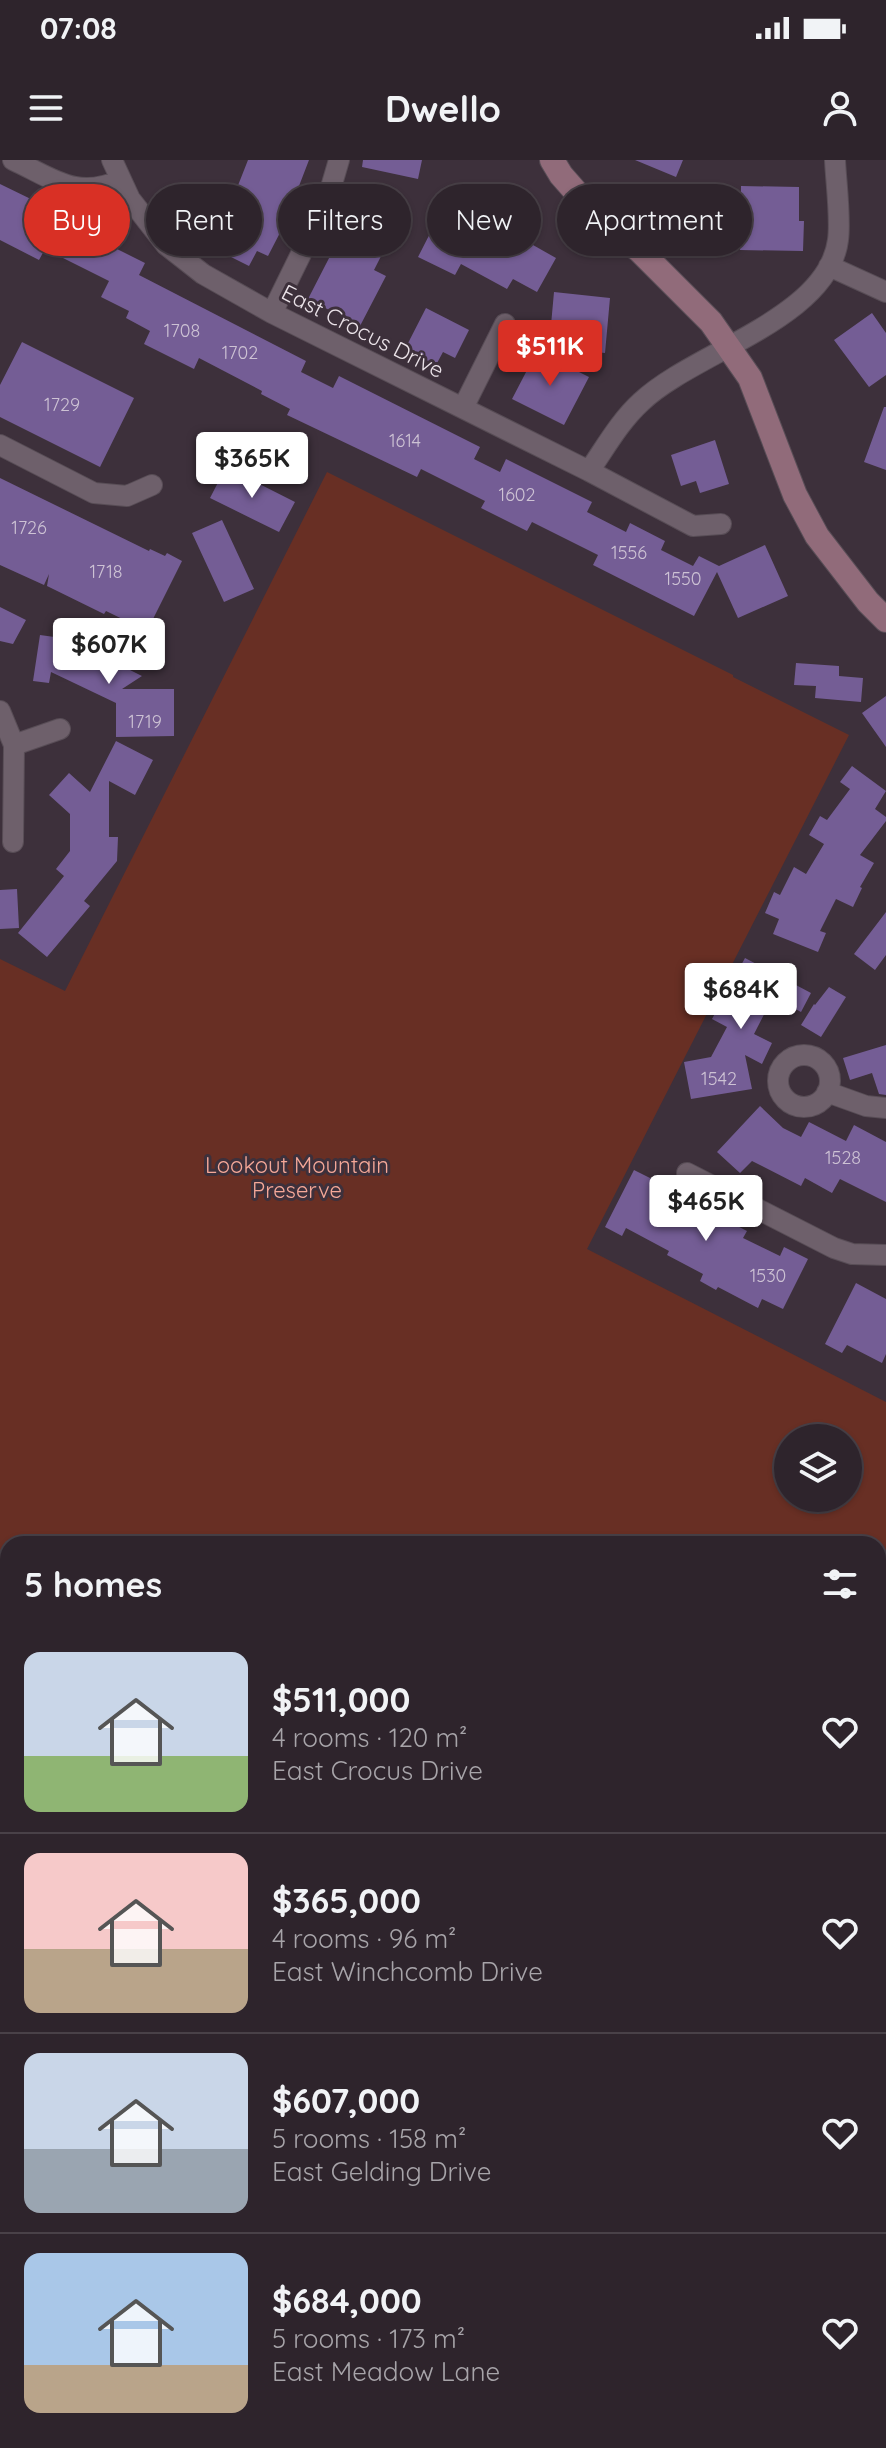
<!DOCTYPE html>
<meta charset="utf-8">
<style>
:root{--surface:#2e242c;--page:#362c34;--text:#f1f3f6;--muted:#a7a4a9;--line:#494148;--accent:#d93025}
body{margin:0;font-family:Quicksand,sans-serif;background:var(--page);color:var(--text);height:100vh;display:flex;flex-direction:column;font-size:30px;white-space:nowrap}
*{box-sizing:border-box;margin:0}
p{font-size:26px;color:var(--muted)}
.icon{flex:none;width:44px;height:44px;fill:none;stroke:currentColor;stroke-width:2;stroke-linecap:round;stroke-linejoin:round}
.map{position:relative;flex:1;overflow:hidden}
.side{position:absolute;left:0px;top:1376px;width:886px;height:912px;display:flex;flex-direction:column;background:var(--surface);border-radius:24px 24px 0 0;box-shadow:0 2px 6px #0004,0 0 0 2px var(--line)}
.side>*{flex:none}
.hud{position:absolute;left:24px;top:24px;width:838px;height:72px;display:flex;gap:16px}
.tools{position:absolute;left:774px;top:1264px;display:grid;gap:16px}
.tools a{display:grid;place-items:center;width:88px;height:88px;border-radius:50%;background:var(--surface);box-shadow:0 2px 6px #0004,0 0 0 2px var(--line);font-size:40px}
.price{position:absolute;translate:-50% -68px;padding:0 18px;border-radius:8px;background:#fff;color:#222;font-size:26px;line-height:52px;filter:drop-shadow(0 2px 4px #0008)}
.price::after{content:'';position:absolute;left:50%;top:48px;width:24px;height:18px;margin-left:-12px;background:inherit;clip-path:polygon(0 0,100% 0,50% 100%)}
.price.on{background:var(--accent);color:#fff}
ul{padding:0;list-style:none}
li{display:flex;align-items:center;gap:24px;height:200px;padding:0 24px}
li+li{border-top:2px solid var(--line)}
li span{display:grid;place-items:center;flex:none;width:224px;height:160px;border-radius:16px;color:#555}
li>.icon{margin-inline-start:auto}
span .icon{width:96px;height:96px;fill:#fffc;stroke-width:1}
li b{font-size:34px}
h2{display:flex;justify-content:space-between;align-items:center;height:96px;padding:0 24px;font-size:34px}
.chip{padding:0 28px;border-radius:36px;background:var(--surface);box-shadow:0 2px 6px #0004,0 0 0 2px var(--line);font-size:28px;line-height:72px}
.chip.on{background:var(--accent);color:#fff}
.status{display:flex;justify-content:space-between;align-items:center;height:56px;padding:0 40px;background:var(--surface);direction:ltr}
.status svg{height:22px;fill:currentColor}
header{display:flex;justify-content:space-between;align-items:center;height:104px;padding:0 24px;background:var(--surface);font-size:36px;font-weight:800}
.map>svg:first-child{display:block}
</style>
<div class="status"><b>07:08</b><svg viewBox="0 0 49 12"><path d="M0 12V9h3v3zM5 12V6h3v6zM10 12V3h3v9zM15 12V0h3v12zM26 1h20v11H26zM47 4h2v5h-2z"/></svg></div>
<header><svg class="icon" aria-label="menu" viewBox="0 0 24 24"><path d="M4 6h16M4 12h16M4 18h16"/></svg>Dwello<svg class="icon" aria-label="person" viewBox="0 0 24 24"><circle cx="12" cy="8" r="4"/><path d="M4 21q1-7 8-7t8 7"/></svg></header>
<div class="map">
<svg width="886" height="2288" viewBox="0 0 886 2288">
<rect width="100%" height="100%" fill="#3d303b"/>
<path fill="#682f24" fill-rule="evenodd" d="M327 312 733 515V517L849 575 587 1089 886 1242V2288H0V799L65 831ZM788 1278H848V1338H788ZM8 1384H878V2280H8Z"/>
<path fill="#745d95" d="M248 0H309L284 65 268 96 257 91 249 106 217 90 230 64 224 61Z
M363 0H422L418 19 362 7Z
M635 0H683L676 17Z
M0 24 37 42 32 52 69 72 78 55 104 69 99 80 145 103 139 115 306 201 301 212 333 228 339 216 480 287 474 299 500 312 506 299 592 342 587 352 626 372 630 363 665 381 661 390 693 406 699 396 719 406 765 385 788 436 738 458 717 412 694 456 593 405 598 395 532 362 527 371 481 348 485 341 421 309 417 317 287 255 290 249 261 234 262 231 199 198 194 209 144 184 150 171 126 158 129 151 101 137 109 121 45 89 39 100 0 80Z
M741 26 799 27V61H804L803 91 740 90Z
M363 32 403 53 374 110 386 116 360 166 308 139Z
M443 48 506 80 510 72 556 98 537 132 513 119 507 129 461 104 455 115 418 97Z
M554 132 610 138 605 193 549 187Z
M426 148 469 170 455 198 443 192 436 205 405 189Z
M872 153 886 173V215L869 227 834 180Z
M22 182 134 238 100 307 0 257V225Z
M537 191 589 217 564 265 512 239Z
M884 247H886V310L864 302Z
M715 280 729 324 700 333 696 321 681 326 671 295Z
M226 307 295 342 279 372 210 338Z
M0 318 149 391 150 389 165 396 167 393 182 401 147 471 106 451 104 454 47 426 49 414 44 425 0 405Z
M222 360 254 429 224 442 192 373Z
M0 447 26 460 13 484 0 481Z
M40 475 69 479 103 497 107 489 132 501 128 509 142 516 122 529H174V576L116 577V543L51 512 49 523 33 521Z
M796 503 839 506V516L863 518 861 542 815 538 816 526 794 525Z
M886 536V587L862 553Z
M116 581 153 600 135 635 109 621V677H118L117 701 84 741 90 746 47 797 18 773 64 716 56 709 70 691V654L49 635 69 613 90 632Z
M852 606 886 631 875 649 886 657V661L860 695 874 703 860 727 862 728 853 747 836 739 820 771 826 773 818 792 773 774 779 759 765 753 774 732 780 735 794 707 806 714 824 684 809 675 820 656 827 660 850 629 840 622Z
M17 729 19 768 0 769V730Z
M886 752V795L875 810 854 794Z
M745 798 811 833 801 852 773 837 754 874 772 883 762 904 745 895 752 929 691 939 684 902 711 897 727 867 712 859Z
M829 827 846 837 821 877 801 865 814 844 815 845Z
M886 885V935L879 934 872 913 850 920 843 898Z
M760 946 783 968 801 977 809 962 846 981 854 965 886 982V1042L840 1019 832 1033 805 1018 801 1026 752 1001 740 1013 717 992Z
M634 1010 660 1023 661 1020 688 1034 685 1039 747 1071 743 1078 780 1096 784 1087 808 1099 783 1149 762 1139 758 1148 718 1127 716 1130 700 1121 703 1114 667 1095 669 1091 626 1068 622 1076 605 1067Z
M856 1123 886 1139V1194L882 1203 847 1185 842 1193 825 1184Z"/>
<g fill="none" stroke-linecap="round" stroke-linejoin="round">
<defs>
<path id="street" d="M13 0C54 19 76 40 121 20
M112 0 130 39 166 85 203 114 272 153 589 311 693 366 721 364
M829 106 886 132
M272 153 327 41 339 0
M463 248 505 164
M0 285 94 333 127 336 152 325
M589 311C605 288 620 261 641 242 693 192 828 159 838 80 841 59 836 22 835 0
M0 551 14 585 13 682
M14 585 60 569
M778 921a26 26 0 1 1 52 0a26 26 0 1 1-52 0Z
M827 932 866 946 886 948
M687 1013 834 1088 852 1094 886 1095"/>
<path id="secondary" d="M552 0 561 15 597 56 640 91 711 162 750 218 795 335 817 376 868 442 886 460"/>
</defs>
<use href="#street" stroke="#584d56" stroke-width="22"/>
<use href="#secondary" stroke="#584d56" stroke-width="26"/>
<use href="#street" stroke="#6e606b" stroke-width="20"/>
<use href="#secondary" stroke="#916b7a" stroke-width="24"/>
</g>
<g text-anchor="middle" stroke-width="6" stroke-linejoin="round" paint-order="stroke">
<g font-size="18" fill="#cdc2d4">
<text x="182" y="177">1708</text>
<text x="240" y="199">1702</text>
<text x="62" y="251">1729</text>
<text x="405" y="287">1614</text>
<text x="517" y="341">1602</text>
<text x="29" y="374">1726</text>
<text x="629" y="399">1556</text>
<text x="106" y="418">1718</text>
<text x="683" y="425">1550</text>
<text x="145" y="568">1719</text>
<text x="719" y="925">1542</text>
<text x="843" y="1004">1528</text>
<text x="768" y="1122">1530</text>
</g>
<g font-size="22" fill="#ebe3e9" stroke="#3d303b">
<text transform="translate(363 171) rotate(27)" y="8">East Crocus Drive</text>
</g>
<g font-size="22" fill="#f6a898" stroke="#3d303b">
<text x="297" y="1013">Lookout Mountain<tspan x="297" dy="25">Preserve</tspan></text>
</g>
</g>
</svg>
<div class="tools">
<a><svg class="icon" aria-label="layers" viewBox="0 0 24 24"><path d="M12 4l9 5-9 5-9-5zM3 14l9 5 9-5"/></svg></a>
</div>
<b class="price on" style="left:550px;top:228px">$511K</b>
<b class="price" style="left:252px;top:340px">$365K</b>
<b class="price" style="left:109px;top:526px">$607K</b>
<b class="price" style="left:741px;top:871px">$684K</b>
<b class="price" style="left:706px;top:1083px">$465K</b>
<div class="hud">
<a class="chip on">Buy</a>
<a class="chip">Rent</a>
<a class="chip">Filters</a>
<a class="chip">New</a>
<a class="chip">Apartment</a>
</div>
<section class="side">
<h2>5 homes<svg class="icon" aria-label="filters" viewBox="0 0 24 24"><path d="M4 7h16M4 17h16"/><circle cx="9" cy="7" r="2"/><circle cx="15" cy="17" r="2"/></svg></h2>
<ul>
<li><span style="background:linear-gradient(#c9d6e8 65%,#8fb573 0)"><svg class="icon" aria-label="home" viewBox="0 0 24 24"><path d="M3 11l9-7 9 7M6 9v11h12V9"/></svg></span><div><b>$511,000</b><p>4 rooms · 120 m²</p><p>East Crocus Drive</p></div><svg class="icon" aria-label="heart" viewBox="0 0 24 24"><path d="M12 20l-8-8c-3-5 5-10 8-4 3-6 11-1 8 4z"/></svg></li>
<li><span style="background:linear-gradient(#f6c9c9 60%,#b9a48a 0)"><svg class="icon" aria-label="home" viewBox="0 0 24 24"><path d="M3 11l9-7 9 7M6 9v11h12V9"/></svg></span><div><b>$365,000</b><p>4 rooms · 96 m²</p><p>East Winchcomb Drive</p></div><svg class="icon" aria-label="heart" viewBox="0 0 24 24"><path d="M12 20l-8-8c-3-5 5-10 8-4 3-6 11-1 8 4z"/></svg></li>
<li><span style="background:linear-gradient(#c9d6e8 60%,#9aa5b1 0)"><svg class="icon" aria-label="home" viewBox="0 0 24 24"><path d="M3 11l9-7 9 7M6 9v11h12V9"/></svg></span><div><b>$607,000</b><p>5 rooms · 158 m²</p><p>East Gelding Drive</p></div><svg class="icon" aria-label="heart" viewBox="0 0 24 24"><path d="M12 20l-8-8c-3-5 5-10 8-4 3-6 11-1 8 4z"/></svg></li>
<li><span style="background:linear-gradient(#a9c7e8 70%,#b9a48a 0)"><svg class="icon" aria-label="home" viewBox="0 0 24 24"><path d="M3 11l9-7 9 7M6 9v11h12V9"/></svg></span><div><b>$684,000</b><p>5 rooms · 173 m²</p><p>East Meadow Lane</p></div><svg class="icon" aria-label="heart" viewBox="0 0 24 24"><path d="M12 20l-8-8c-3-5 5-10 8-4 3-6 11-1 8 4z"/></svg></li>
</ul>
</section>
</div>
